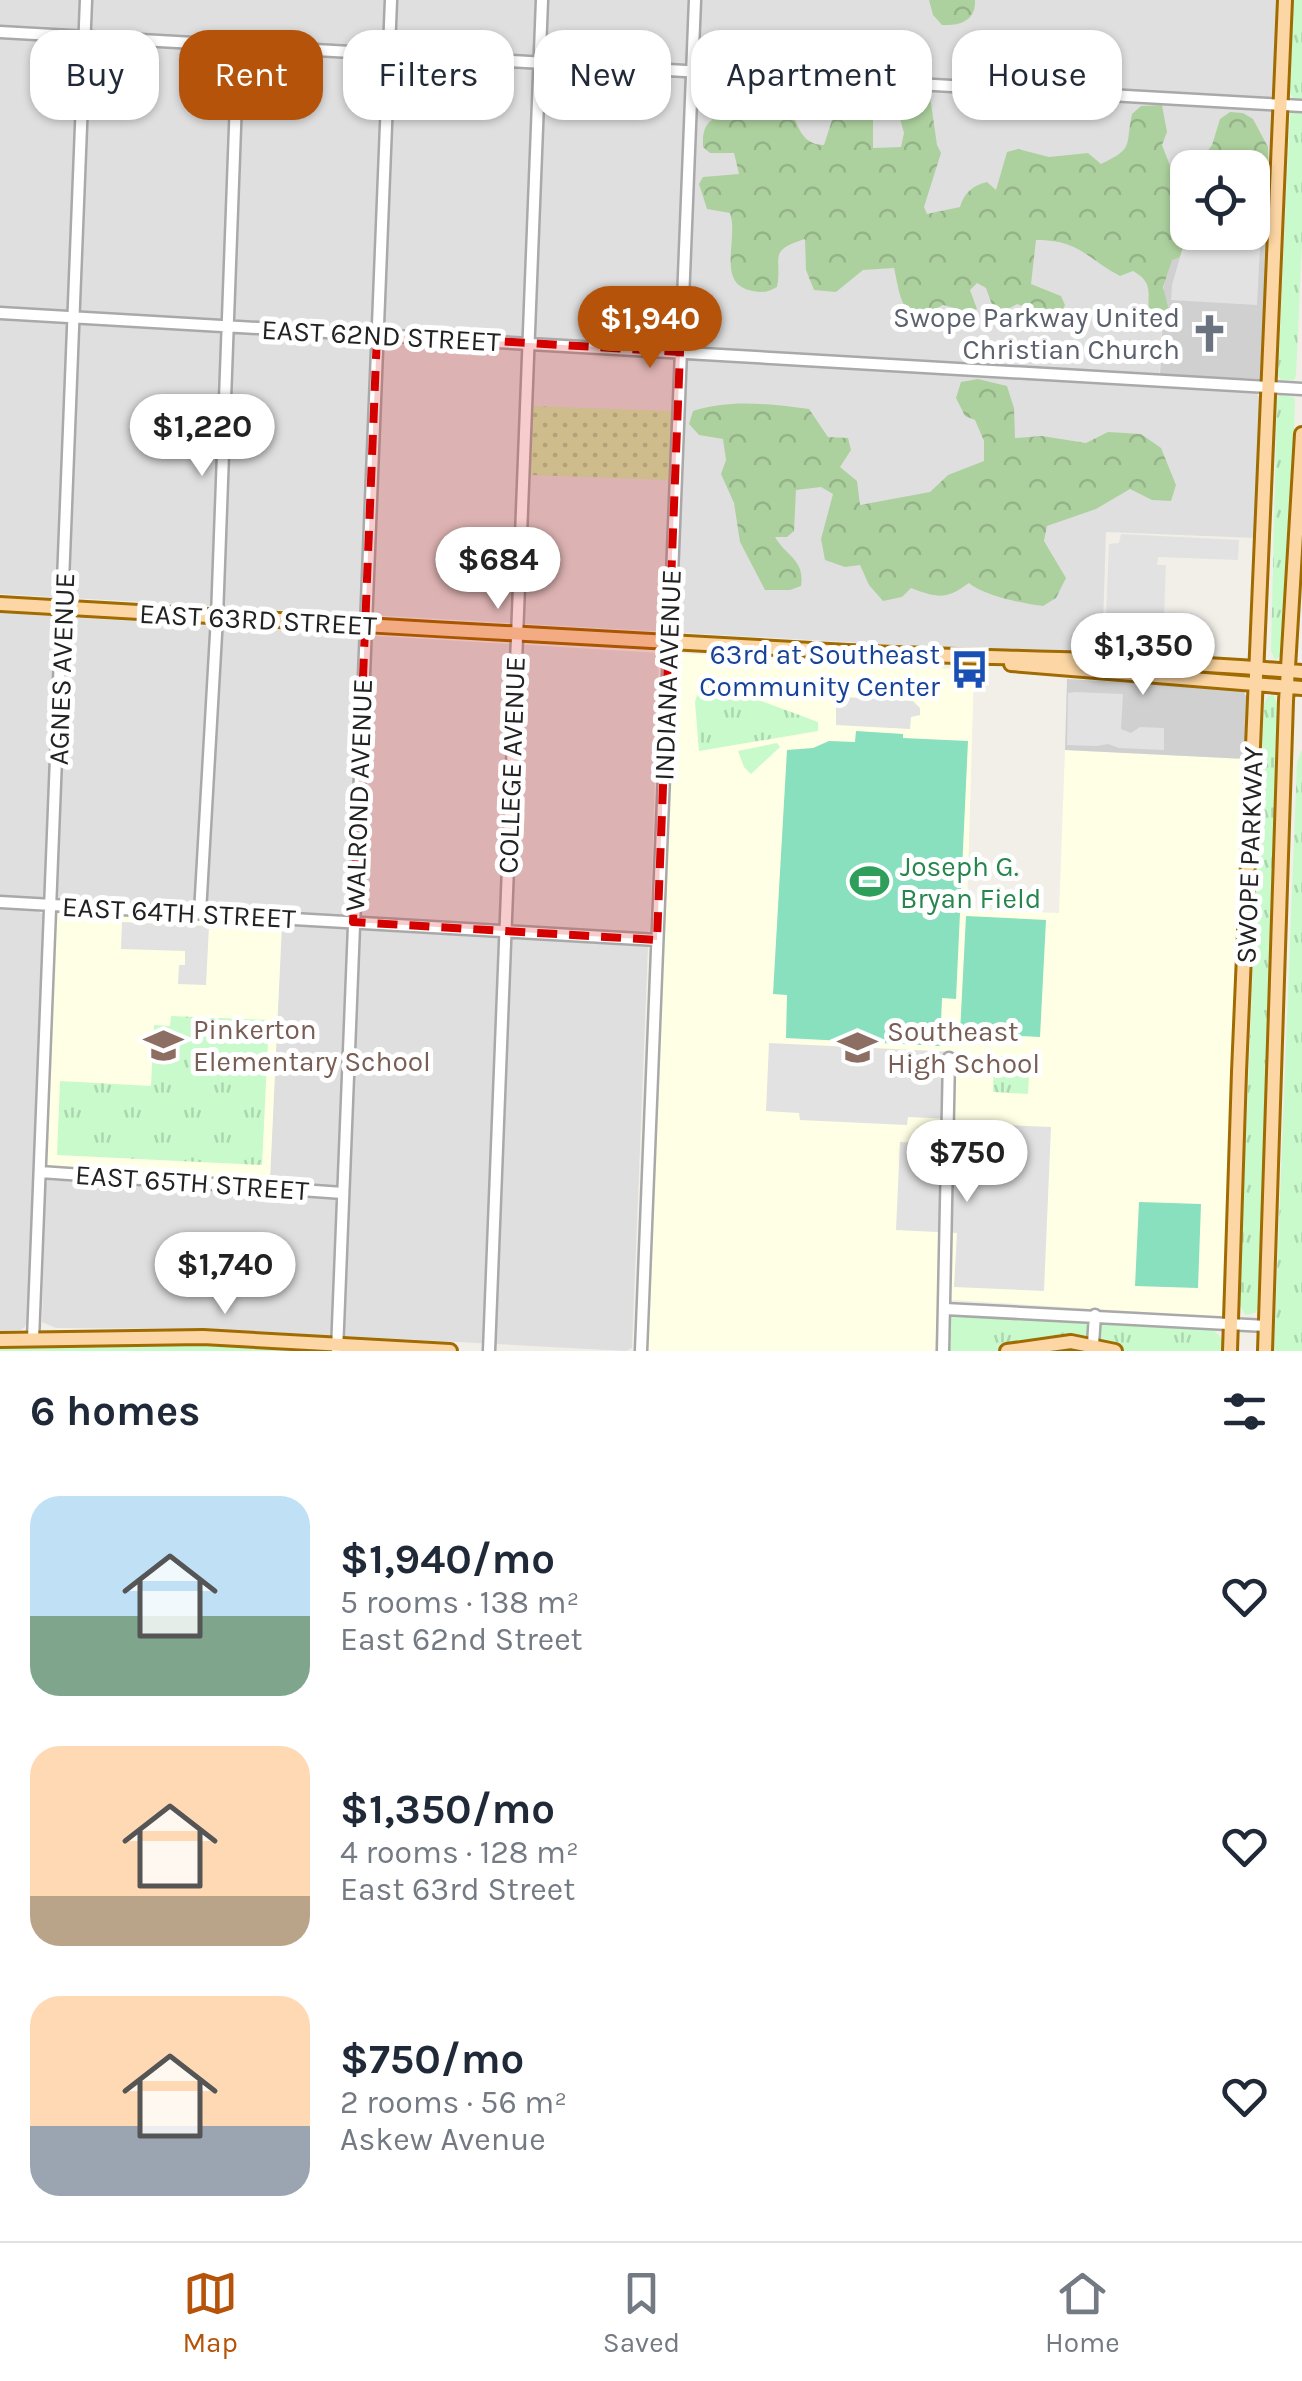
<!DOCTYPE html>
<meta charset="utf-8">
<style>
:root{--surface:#fff;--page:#f2f2f3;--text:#1f2937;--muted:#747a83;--line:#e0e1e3;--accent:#b45309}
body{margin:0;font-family:Karla,sans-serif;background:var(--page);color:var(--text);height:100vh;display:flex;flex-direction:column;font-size:38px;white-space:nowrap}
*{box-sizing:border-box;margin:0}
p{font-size:32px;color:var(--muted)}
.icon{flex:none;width:55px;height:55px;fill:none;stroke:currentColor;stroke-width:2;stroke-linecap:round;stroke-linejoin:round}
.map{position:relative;height:1351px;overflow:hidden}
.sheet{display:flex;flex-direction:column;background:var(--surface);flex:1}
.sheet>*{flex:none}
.banner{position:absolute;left:30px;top:30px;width:1242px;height:90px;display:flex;gap:20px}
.fabs{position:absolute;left:1170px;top:150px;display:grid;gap:20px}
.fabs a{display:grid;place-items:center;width:100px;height:100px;border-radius:20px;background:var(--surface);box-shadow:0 2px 8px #0004;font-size:50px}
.price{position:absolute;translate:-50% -85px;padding:0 22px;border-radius:35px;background:#fff;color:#222;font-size:32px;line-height:65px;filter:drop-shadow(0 2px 5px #0008)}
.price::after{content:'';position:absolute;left:50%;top:60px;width:30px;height:22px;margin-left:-15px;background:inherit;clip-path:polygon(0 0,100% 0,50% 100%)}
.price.current{background:var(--accent);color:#fff}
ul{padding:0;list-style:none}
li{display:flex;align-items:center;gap:30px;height:250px;padding:0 30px}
li span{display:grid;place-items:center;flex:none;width:280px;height:200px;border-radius:30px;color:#555}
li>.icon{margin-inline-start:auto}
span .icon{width:120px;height:120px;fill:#fffc;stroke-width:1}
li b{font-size:42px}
h2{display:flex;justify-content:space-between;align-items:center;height:120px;padding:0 30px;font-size:42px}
.pill{padding:0 35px;border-radius:30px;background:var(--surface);box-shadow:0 2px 8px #0004;font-size:35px;line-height:90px}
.pill.current{background:var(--accent);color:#fff}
.tabs{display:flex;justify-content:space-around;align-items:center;height:140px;border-top:2px solid var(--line);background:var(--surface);font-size:28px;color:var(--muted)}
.tabs a{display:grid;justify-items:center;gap:5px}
.tabs .current{color:var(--accent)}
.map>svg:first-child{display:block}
</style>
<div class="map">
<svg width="1302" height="1351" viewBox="0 0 1302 1351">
<defs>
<pattern id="grass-dots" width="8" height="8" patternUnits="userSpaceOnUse" patternTransform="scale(2.5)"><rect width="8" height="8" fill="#cdebb0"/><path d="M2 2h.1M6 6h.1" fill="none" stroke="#b0c997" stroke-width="1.8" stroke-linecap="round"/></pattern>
<pattern id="forest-crowns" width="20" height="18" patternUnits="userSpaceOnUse" patternTransform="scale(2.5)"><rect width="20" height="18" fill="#add19e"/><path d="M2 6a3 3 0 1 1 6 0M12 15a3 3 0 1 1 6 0" fill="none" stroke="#95b388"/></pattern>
<pattern id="park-tufts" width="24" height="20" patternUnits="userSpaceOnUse" patternTransform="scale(2.5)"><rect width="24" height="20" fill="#c8facc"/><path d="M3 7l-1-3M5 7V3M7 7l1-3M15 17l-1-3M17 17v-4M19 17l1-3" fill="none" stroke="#acd6af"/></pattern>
</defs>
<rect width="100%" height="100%" fill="#f2efe9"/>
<path fill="#e0dfdf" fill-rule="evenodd" d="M0 0H1278L1268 242 1166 238 1159 384 1257 393 1261 401 1256 538 1106 532 1102 654 985 650 0 594ZM1188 168H1252V232H1188Z
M0 613 659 653 650 931 645 933 0 896Z
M0 907 34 909 44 915 28 1316 25 1327 21 1330 0 1331Z
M282 923 648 947 632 1348 626 1351 210 1329 56 1328 42 1322 45 1186 48 1180 269 1193Z"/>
<path fill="#ffffe5" d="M676 653 974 670 967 909 1059 913 1065 750 1246 759 1222 1317 938 1299 935 1351H646Z
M60 911 282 923 270 1180 46 1166 55 916Z"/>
<path fill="#d0d0d0" d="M1166 238 1268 242 1261 379 1160 375Z
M1067 679 1242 689 1249 701 1246 759 1065 750Z"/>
<path fill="url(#grass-dots)" d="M532 406 671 411 669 480 529 475Z"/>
<path fill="url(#forest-crowns)" d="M929 0H975C976 21 960 26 942 25L933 15Z
M758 82H778C797 101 791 145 824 145L834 114 825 110 822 90C839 86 864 84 877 96L873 111V148L901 147 904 133 898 111 888 105 885 97 889 92 921 90 930 96 937 145 941 153 924 207 927 214 960 207C965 192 972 186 987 182L996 190 1007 152 1018 149 1049 157 1088 153 1101 164C1135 148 1125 146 1132 114L1141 106 1162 105 1167 132 1162 145 1181 194 1187 198 1188 232H1252V168L1203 167 1202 159 1212 145 1220 119 1230 112 1243 113 1253 119 1268 147V162L1263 213 1264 238 1252 255 1191 253 1172 260 1163 287 1169 311 1163 321 1153 323C1141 300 1160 286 1133 271L1120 276C1086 258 1080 240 1036 240L1031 284 1061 296 1065 305 1061 314 1051 316 1017 304 996 316 986 288 977 283 970 290 977 309 970 312 943 305C901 328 901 299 894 268L863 270 836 292 814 290 806 270 805 239C766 251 783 258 777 287 768 292 764 293 753 291 715 285 739 239 730 213L707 209 699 184 703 177 739 174 734 153H710L703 147C702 119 712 120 735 109L746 85Z
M978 379 1007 386 1014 408 1015 438 1042 436 1086 443 1108 432 1141 434 1161 448 1176 485 1171 501 1152 500 1130 489 1096 509 1047 526 1044 541 1066 578 1056 598 1043 606C1024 604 982 595 969 583 946 600 937 598 911 588L902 597 883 601 869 585 860 565 845 567 825 560 821 539 833 494 821 487 796 490 794 531 787 537H775C787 557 805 560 801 586L790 590H765L740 542 734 503 721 474 726 460 723 439 699 435 689 424 693 411C730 399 771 404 809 409L828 437 848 438 851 450 840 467 857 481 860 505 930 492 948 475 984 461V441L975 420 965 416 956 398 961 382Z"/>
<path fill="url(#park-tufts)" d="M1293 0H1302V99L1293 98 1289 92Z
M1290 113H1302V241L1296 376 1294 380H1281L1278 376Z
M1280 395 1294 397 1295 404 1285 643 1283 654 1275 660 1271 651 1277 398Z
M702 679 818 722V731L699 751 695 702Z
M1273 695 1277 702 1279 811 1258 1308 1255 1313 1245 1315 1239 1303 1264 704 1267 697Z
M777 743 780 747 751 774 744 767 738 751Z
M1302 749V1351H1274L1297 763Z
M171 1016 269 1020 262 1165 57 1155 60 1081 151 1086 154 1025 170 1026Z
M994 1056 1030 1057 1028 1094 993 1092Z
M950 1312 1212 1328 1222 1339 1221 1351H950Z
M203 1343 367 1351H0V1346Z"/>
<path fill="#88e0be" d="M856 731 903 734V738L968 741 956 999 942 998 940 1046 786 1038 787 995 773 994 787 750 813 748 829 741 855 742Z
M966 916 1046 920 1040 1037 960 1033Z
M1139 1202 1201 1204 1198 1288 1135 1286Z"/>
<path fill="#e2e2e2" d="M1184 243 1260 247 1257 305 1171 300 1172 285Z
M1121 534 1239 540 1238 560 1158 557 1157 565H1166L1163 642 1105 639 1109 544 1119 543Z
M1075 692 1123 694 1121 729 1131 733 1140 727 1164 728V750L1119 748 1108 744 1097 746 1067 745 1068 693Z
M844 697 913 701 920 708V715L911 717 910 729 836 725V702Z
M122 922 209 926 206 985 178 984 179 965H185V951L121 949Z
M769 1043 955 1052 952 1119 908 1117 907 1125 800 1120 799 1113 766 1111Z
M958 1123 1051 1127 1044 1291 954 1287 957 1233 896 1230 900 1142 957 1145Z"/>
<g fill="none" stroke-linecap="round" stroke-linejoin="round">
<defs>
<path id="minor" d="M0 32 1302 106
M0 313 1302 389
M0 902 657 940
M200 913 217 617 238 46
M40 1172 343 1193
M945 1309 1266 1326
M33 1339 86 0
M1093 1344 1095 1315
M337 1351 391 0
M489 1351 542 0
M641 1351 695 0
M943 1351 949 1058"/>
<path id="major" d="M0 604C283 619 565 638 848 652 999 659 1151 658 1302 672
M1011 664 1302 688
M0 1340 203 1337 450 1351
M1007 1351 1071 1342 1115 1351
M1230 1351 1239 1072 1285 0
M1265 1351 1286 701 1302 434"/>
</defs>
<use href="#minor" stroke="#a9a9a9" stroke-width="15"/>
<use href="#major" stroke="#a06b00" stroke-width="18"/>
<use href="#minor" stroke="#fff" stroke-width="10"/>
<use href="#major" stroke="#fcd6a4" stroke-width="12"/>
</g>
<path fill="#d40000" fill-opacity="0.2" stroke="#d40000" stroke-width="8" stroke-dasharray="20 12" stroke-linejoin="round" d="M377 334 680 352 657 940 353 922Z"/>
<defs>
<symbol id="church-bare" viewBox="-9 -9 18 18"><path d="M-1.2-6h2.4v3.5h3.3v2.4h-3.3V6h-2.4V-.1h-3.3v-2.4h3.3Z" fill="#6b7280" stroke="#fff" stroke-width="2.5" paint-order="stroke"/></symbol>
<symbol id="bus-bare" viewBox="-9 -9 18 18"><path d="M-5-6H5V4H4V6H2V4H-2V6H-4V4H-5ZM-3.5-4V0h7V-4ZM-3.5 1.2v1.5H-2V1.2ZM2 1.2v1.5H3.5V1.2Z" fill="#1a4fb4" stroke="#fff" stroke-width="2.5" paint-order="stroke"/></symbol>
<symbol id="stadium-bare" viewBox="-9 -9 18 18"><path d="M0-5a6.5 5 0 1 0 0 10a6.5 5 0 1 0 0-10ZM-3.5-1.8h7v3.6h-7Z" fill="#2e9e5b" stroke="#fff" stroke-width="2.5" paint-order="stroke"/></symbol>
<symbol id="school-bare" viewBox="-9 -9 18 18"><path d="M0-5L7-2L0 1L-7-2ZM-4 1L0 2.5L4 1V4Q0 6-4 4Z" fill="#8d6e63" stroke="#fff" stroke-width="2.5" paint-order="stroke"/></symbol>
</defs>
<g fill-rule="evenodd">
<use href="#church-bare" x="1182" y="306" width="55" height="55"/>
<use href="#bus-bare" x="942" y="642" width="55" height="55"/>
<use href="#stadium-bare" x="842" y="854" width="55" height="55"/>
<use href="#school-bare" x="136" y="1018" width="55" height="55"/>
<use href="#school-bare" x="830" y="1020" width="55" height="55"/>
</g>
<g text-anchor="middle" stroke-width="10" stroke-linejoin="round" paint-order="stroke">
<g font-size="28" fill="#5b616d" stroke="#fff" text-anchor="end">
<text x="1180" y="327">Swope Parkway United<tspan x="1180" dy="32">Christian Church</tspan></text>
</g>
<g font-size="28" fill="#222" stroke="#fff">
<text transform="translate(381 335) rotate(3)" y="10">EAST 62ND STREET</text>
<text transform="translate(258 619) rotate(3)" y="10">EAST 63RD STREET</text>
<text transform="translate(61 669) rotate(-88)" y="10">AGNES AVENUE</text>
<text transform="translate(667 675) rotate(-88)" y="10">INDIANA AVENUE</text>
<text transform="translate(511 765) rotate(-88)" y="10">COLLEGE AVENUE</text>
<text transform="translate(358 795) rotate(-88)" y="10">WALROND AVENUE</text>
<text transform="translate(1249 855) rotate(-88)" y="10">SWOPE PARKWAY</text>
<text transform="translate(179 912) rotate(3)" y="10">EAST 64TH STREET</text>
<text transform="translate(192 1182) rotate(4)" y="10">EAST 65TH STREET</text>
</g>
<g font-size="28" fill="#164399" stroke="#fff" text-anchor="end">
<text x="940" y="664">63rd at Southeast<tspan x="940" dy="32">Community Center</tspan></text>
</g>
<g font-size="28" fill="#27864d" stroke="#fff" text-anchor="start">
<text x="900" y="876">Joseph G.<tspan x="900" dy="32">Bryan Field</tspan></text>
</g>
<g font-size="28" fill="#785e54" stroke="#fff" text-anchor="start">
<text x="193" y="1039">Pinkerton<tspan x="193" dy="32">Elementary School</tspan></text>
<text x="887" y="1041">Southeast<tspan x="887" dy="32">High School</tspan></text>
</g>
</g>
</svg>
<div class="fabs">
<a><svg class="icon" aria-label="locate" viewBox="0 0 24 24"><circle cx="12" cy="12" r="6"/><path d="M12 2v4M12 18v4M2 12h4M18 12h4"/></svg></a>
</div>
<b class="price current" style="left:650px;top:371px">$1,940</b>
<b class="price" style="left:202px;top:479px">$1,220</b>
<b class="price" style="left:498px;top:612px">$684</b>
<b class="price" style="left:1143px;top:698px">$1,350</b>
<b class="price" style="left:967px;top:1205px">$750</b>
<b class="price" style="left:225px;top:1317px">$1,740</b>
<div class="banner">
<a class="pill">Buy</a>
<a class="pill current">Rent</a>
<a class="pill">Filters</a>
<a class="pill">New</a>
<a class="pill">Apartment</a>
<a class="pill">House</a>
</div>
</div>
<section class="sheet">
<h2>6 homes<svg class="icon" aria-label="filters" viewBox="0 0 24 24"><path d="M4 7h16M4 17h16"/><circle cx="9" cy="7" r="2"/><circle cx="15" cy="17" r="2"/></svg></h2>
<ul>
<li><span style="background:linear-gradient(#bfe0f5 60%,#7fa58c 0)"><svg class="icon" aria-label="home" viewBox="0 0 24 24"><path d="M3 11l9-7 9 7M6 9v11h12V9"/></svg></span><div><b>$1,940/mo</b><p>5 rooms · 138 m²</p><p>East 62nd Street</p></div><svg class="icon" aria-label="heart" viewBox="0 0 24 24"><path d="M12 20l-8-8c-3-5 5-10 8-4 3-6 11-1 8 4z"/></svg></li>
<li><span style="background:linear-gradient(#ffd9b3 75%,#b9a48a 0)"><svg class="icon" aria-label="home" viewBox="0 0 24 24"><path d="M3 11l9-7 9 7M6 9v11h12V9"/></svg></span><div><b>$1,350/mo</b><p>4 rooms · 128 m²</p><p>East 63rd Street</p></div><svg class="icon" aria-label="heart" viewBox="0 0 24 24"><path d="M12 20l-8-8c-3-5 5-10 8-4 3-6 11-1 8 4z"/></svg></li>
<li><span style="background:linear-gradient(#ffd9b3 65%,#9aa5b1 0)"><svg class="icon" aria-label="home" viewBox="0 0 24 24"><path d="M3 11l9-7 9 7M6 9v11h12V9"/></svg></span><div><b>$750/mo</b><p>2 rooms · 56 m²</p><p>Askew Avenue</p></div><svg class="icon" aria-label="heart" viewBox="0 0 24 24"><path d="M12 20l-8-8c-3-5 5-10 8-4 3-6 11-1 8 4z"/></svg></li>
</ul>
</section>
<nav class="tabs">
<a class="current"><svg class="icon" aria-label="map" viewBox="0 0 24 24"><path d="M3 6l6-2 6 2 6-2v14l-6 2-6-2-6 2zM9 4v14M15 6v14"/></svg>Map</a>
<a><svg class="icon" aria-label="saved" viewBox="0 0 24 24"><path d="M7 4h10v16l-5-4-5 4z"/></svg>Saved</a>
<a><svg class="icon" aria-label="home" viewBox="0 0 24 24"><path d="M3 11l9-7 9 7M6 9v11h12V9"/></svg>Home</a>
</nav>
